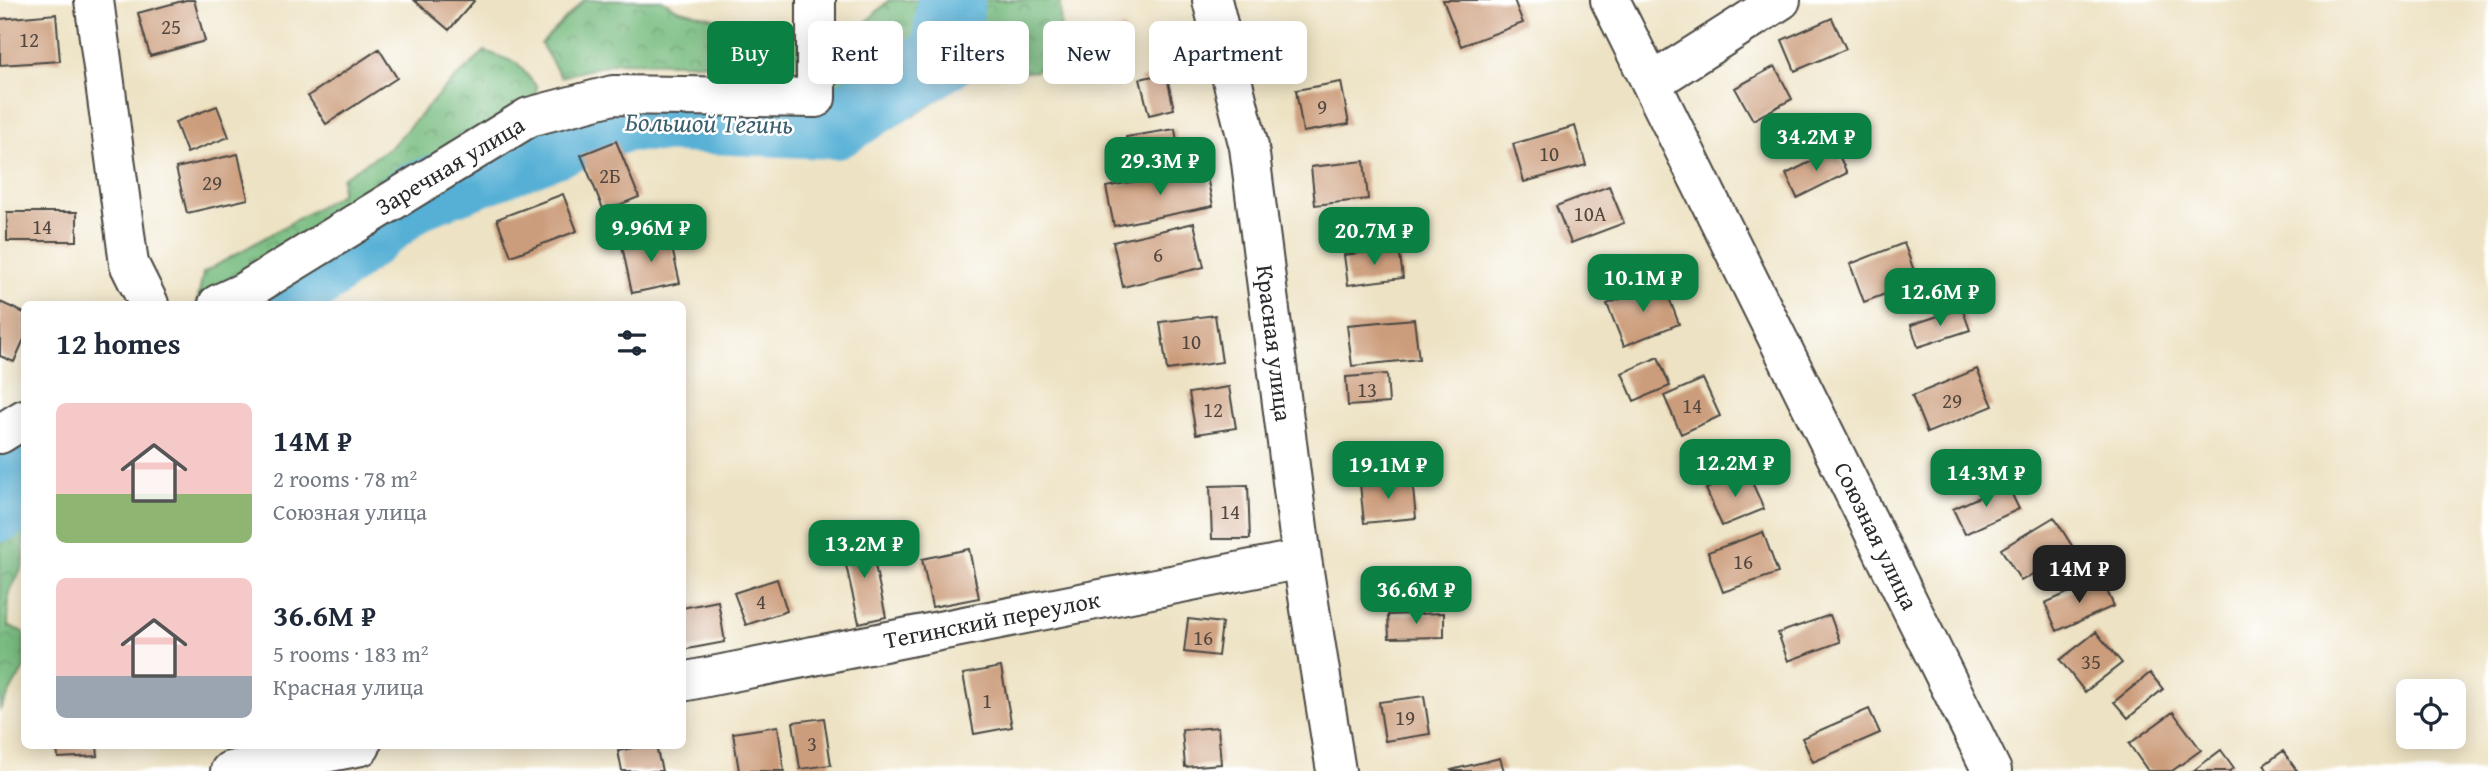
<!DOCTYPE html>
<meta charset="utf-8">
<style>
:root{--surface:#fff;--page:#f2f2f3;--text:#1f2937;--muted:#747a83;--accent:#0b8043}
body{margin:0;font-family:"Gentium Book Plus",serif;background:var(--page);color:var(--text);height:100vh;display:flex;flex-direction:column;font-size:26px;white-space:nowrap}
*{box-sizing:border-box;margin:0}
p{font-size:23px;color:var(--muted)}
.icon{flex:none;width:38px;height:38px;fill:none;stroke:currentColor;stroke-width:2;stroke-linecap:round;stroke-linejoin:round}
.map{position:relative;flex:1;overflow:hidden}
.side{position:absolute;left:21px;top:301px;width:665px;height:448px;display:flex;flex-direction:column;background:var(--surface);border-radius:10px;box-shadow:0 4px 18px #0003}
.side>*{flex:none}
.guide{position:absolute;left:707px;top:21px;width:665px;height:63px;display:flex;gap:14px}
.tools{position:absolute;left:2396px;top:679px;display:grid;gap:14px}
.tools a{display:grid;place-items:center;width:70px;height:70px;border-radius:10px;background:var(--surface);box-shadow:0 4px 18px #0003;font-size:35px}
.price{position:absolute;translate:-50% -60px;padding:0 16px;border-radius:14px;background:var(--accent);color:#fff;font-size:23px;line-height:46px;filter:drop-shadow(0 2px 4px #0008)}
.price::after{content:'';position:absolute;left:50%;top:42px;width:21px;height:16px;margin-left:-10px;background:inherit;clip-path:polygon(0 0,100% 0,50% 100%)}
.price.current{background:#222;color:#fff}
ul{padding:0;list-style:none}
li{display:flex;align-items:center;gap:21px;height:175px;padding:0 35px}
li span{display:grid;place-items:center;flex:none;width:196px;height:140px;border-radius:10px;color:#555}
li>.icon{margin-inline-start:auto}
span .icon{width:84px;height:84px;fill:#fffc;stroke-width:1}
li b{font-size:30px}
h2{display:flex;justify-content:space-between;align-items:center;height:84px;padding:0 35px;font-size:30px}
.tag{padding:0 24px;border-radius:10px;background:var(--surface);box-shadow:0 4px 18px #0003;font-size:24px;line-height:63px}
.tag.current{background:var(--accent);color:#fff}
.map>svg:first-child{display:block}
</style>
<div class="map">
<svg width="2488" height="771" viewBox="0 0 2488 771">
<defs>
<pattern id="forest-crowns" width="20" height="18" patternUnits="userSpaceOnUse" patternTransform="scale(1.75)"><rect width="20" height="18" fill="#78bc80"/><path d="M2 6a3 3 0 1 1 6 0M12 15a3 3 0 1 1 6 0" fill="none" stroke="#639969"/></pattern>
</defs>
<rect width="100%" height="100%" fill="#fff"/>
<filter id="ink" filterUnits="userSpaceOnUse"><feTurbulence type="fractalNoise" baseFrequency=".0143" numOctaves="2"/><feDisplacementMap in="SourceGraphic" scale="14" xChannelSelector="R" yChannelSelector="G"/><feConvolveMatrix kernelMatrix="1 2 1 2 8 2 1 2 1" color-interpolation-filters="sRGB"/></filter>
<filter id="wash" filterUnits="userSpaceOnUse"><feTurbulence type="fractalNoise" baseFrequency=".00686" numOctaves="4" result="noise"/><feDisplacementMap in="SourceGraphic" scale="28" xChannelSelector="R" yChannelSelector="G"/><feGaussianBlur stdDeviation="1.57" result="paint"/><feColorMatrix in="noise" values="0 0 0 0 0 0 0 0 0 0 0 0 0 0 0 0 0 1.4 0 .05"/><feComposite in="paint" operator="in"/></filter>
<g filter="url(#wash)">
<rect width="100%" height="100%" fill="#ede2c3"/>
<path fill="url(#forest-crowns)" stroke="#527456" stroke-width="2" d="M584 0H662L677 9 786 36 859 29 889 0H1060L1061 44 1036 71 970 78 915 115 879 131 841 112 801 81 798 65 617 62 561 77 541 44Z
M485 51 517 63 537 87 529 117 323 255 301 304H197L203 273 341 194 342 178 391 147 441 92Z
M24 432V564L9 593 8 626 24 632V668L0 709V447Z"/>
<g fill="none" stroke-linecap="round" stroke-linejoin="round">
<path stroke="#57b0d5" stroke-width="68" d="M280 304 414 197 626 117 835 125 945 56 951 0
M0 508 3 497 24 471"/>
</g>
<g id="blocks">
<path fill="#cc9d7c" d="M186 0H194L205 41 150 56 138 13Z
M414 0H473L474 1 449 30Z
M1443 0H1514L1523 23 1461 46Z
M56 14 60 61 0 65V19Z
M1832 18 1846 49 1795 71 1782 40Z
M1124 28 1131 53 1085 65 1078 39Z
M379 49 397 78 326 124 308 96Z
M1775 66 1792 99 1753 120 1735 88Z
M1166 73 1174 109 1149 115 1140 79Z
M1341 82 1349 124 1303 132 1296 90Z
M217 106 229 137 187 153 175 122Z
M1575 126 1586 165 1524 182 1513 144Z
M1175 129 1180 162 1131 170 1126 137Z
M616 141 639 197 604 211 581 155Z
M1836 149 1847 173 1797 198 1786 174Z
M238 154 248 199 187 213 176 168Z
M1364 161 1368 199 1315 205 1311 167Z
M1205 167 1213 206 1114 226 1106 187Z
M1609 186 1624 223 1571 243 1556 206Z
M563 194 577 231 511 256 497 219Z
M7 212H77V241H7Z
M1194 223 1204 267 1123 287 1113 242Z
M669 235 680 283 632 293 622 246Z
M1904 243 1918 282 1864 302 1850 264Z
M1399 248 1403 278 1348 285 1344 255Z
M1663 282 1679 324 1624 346 1607 304Z
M0 302 24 313V339L14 362 0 356Z
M1962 308 1970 330 1918 347 1911 325Z
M1215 315 1222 362 1167 370 1160 322Z
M1414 319 1419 359 1352 366 1347 325Z
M1658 357 1670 386 1634 401 1622 373Z
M1977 369 1993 406 1927 433 1912 396Z
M1387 374 1389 403 1348 406 1346 377Z
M1703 379 1720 416 1681 434 1664 396Z
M1229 387 1236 428 1196 434 1189 393Z
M1747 471 1764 509 1722 526 1706 489Z
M1412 479 1416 518 1364 523 1360 484Z
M2007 484 2019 509 1965 534 1953 509Z
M1248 485 1250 539H1212L1210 486Z
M2054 517 2074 549 2021 581 2001 549Z
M1763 532 1778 573 1723 592 1708 552Z
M869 537 886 617 859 623 841 543Z
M969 549 979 598 932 607 922 559Z
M2101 578 2114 606 2057 631 2045 603Z
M777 579 787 611 746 625 734 593Z
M718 601 725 642 682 650V608Z
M1444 613V637L1389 638 1388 615Z
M1830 615 1840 642 1788 661 1778 633Z
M1188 619 1222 623 1218 656 1184 652Z
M2096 632 2122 663 2085 692 2060 660Z
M1001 667 1012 727 974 734 963 674Z
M2150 673 2163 689 2128 718 2114 702Z
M1424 696 1430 734 1385 741 1379 702Z
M1869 709 1880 733 1813 762 1802 738Z
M2173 712 2201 750 2172 771H2148L2129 744Z
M824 718 831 765 800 769 793 722Z
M778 726 784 771H739L733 733Z
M1218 727 1221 764 1185 767 1182 730Z
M57 746H97L98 756 58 758Z
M642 746H656L662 771H622L618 751Z
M2221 750 2234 768 2230 771H2193Z
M2283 751 2297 771H2268L2264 765Z
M1500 758 1504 771H1452L1451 770Z"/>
</g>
</g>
<g filter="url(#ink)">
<use href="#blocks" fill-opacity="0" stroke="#484642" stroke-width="2"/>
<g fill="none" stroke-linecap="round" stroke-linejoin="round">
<defs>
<path id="minor" d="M94 0 129 264 149 304
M1212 0 1249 147 1302 559 1336 771
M1610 0 1992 771
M1651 83 1781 0
M218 304 244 292 529 117 613 95 816 98V0
M0 434 24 419
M682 682 1302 559
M230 771 361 746"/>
</defs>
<use href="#minor" stroke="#484642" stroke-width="42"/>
<use href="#minor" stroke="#fff" stroke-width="38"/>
</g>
</g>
<g text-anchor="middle" stroke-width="5" stroke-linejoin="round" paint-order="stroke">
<g font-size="21" fill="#53483f">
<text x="171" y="34">25</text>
<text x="29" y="47">12</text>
<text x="1322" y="114">9</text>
<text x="1549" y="161">10</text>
<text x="610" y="183">2Б</text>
<text x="212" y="190">29</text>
<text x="1590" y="221">10А</text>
<text x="42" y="234">14</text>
<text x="1158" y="262">6</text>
<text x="1191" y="349">10</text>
<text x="1367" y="397">13</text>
<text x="1952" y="408">29</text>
<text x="1692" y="413">14</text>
<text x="1213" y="417">12</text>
<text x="1230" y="519">14</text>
<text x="1743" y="569">16</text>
<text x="761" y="609">4</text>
<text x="1203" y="645">16</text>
<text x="2091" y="669">35</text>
<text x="987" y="708">1</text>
<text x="1405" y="725">19</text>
<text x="812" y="751">3</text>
</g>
<g font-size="24" fill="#2b2b2b" stroke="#fff">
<text transform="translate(450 166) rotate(-31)" y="8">Заречная улица</text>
<text transform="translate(1274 343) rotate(83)" y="8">Красная улица</text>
<text transform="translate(1876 536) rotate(64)" y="8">Союзная улица</text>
<text transform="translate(992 620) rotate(-11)" y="8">Тегинский переулок</text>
</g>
<g font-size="26" font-style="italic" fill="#3d606f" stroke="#fff">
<text transform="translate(709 123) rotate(1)" y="9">Большой Тегинь</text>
</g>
</g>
</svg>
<div class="tools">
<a><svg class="icon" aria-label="locate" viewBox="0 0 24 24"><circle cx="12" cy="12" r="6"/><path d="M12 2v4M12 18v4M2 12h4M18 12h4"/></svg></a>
</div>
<b class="price" style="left:1816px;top:173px">34.2M ₽</b>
<b class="price" style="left:1160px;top:197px">29.3M ₽</b>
<b class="price" style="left:651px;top:264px">9.96M ₽</b>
<b class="price" style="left:1374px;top:267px">20.7M ₽</b>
<b class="price" style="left:1643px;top:314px">10.1M ₽</b>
<b class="price" style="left:1940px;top:328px">12.6M ₽</b>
<b class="price" style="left:1735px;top:499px">12.2M ₽</b>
<b class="price" style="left:1388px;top:501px">19.1M ₽</b>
<b class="price" style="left:1986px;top:509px">14.3M ₽</b>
<b class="price" style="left:864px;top:580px">13.2M ₽</b>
<b class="price current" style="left:2079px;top:605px">14M ₽</b>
<b class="price" style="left:1416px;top:626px">36.6M ₽</b>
<div class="guide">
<a class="tag current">Buy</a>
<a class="tag">Rent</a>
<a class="tag">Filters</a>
<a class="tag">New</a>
<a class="tag">Apartment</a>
</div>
<section class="side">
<h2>12 homes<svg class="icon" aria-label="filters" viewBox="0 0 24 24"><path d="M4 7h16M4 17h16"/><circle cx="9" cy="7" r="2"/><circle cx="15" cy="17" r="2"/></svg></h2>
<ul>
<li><span style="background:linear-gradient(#f6c9c9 65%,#8fb573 0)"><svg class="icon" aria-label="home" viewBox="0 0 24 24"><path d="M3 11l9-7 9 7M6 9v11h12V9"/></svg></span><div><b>14M ₽</b><p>2 rooms · 78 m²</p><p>Союзная улица</p></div></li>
<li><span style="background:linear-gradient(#f6c9c9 70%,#9aa5b1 0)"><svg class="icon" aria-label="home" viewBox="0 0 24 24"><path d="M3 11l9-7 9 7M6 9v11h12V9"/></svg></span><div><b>36.6M ₽</b><p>5 rooms · 183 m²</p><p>Красная улица</p></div></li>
</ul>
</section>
</div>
